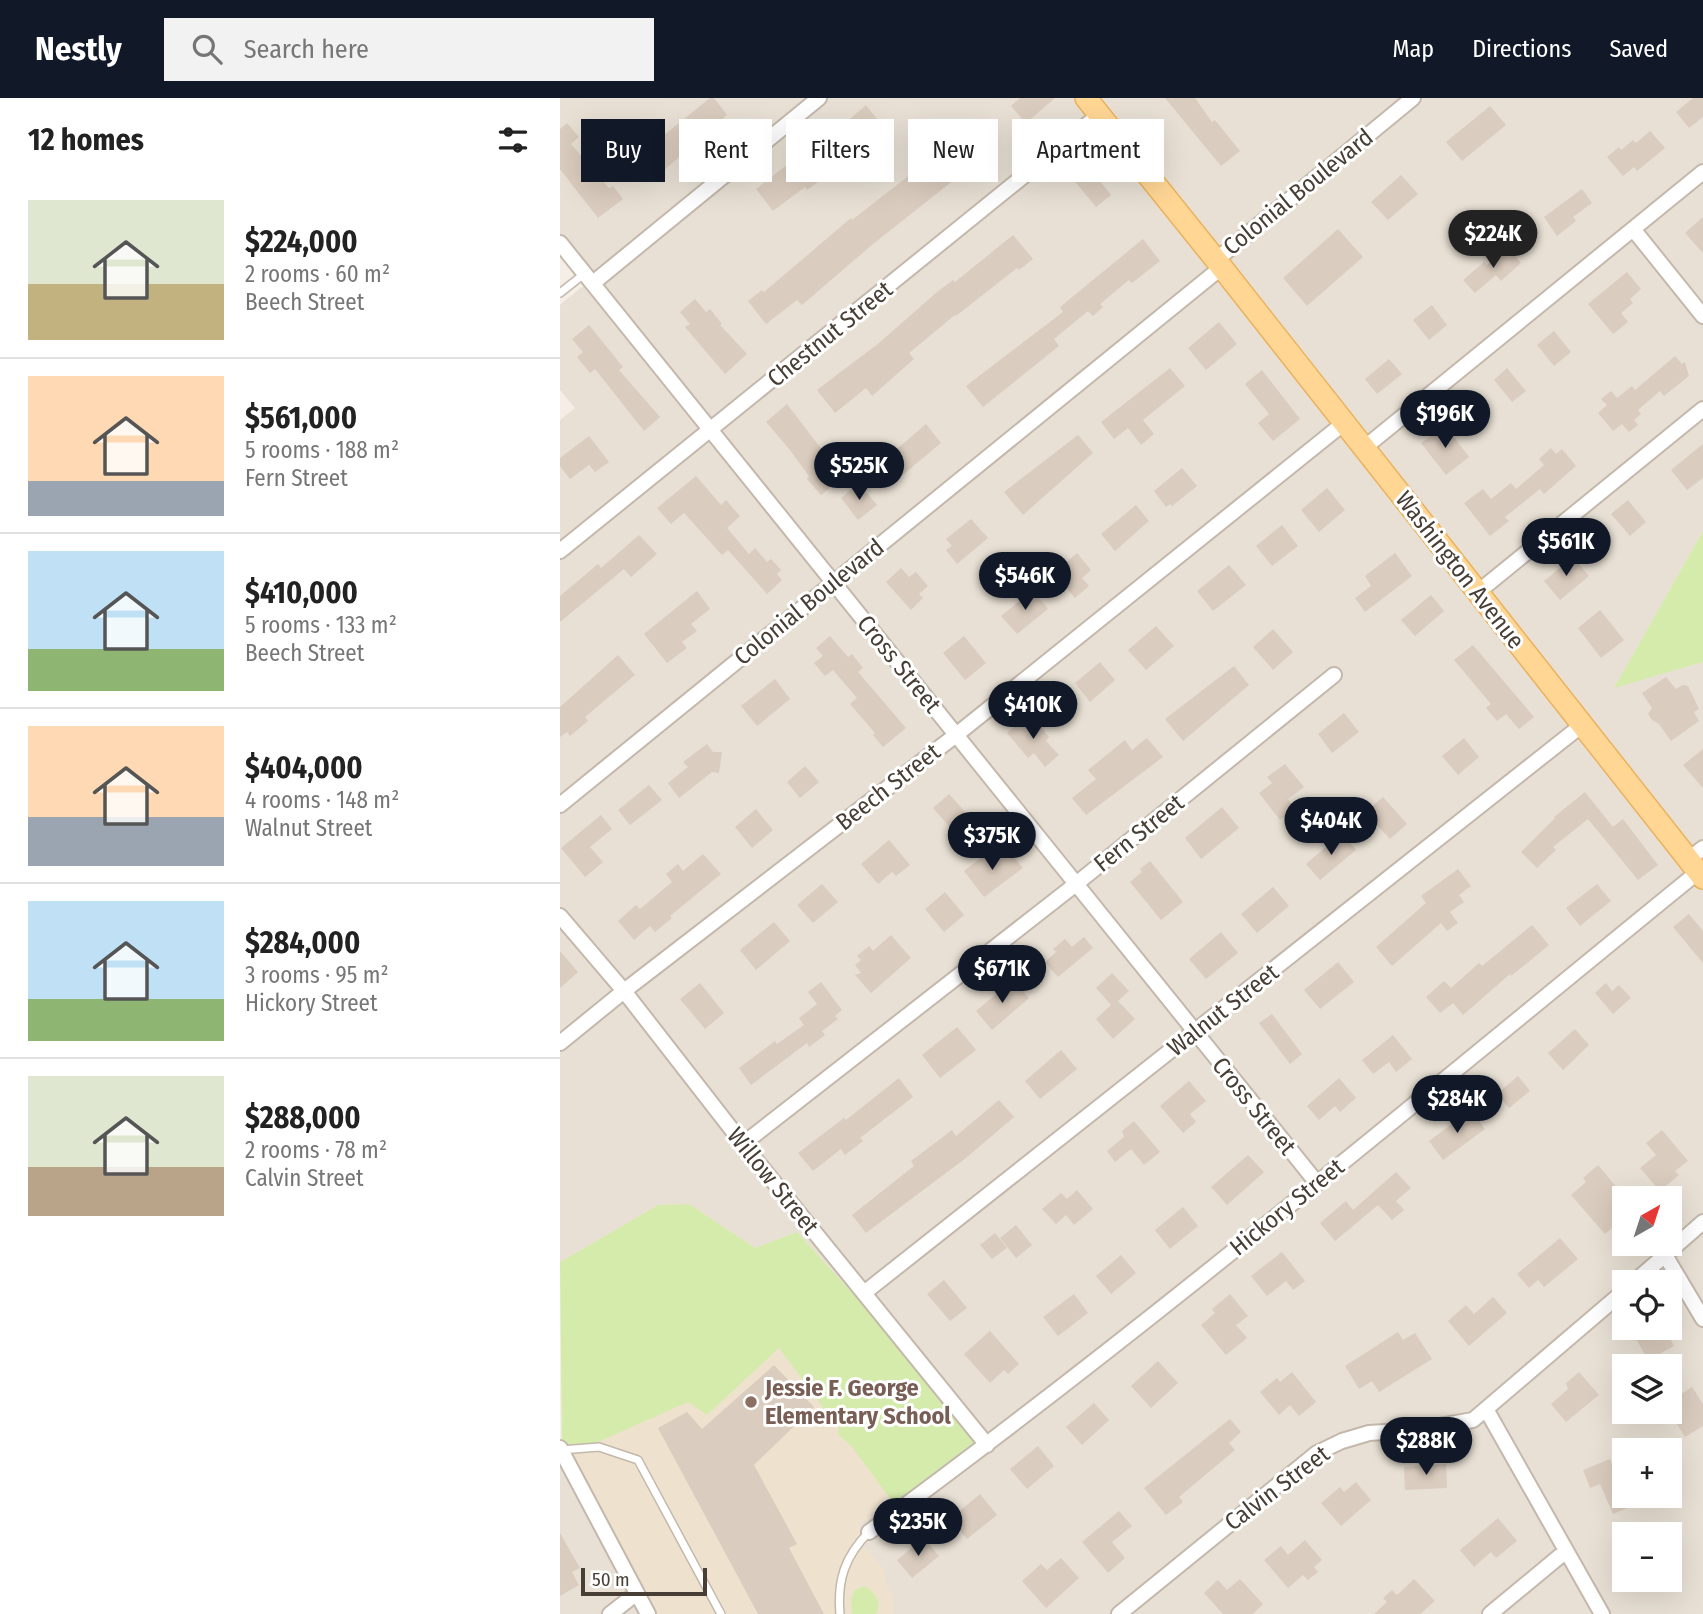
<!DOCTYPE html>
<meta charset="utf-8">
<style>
:root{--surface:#fff;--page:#f2f2f2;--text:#222;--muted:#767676;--line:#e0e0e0;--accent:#111827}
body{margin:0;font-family:"Fira Sans Condensed",sans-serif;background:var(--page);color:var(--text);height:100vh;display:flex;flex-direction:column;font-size:26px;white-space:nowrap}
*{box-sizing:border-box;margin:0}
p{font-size:23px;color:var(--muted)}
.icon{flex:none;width:38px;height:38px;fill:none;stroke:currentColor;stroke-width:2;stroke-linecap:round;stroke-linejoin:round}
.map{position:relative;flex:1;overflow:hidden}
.side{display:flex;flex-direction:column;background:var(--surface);width:560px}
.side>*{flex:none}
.guide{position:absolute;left:21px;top:21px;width:665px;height:63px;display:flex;gap:14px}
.needle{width:46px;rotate:39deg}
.tools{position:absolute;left:1052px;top:1088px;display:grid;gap:14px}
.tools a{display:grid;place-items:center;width:70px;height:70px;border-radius:0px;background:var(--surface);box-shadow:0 7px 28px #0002;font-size:35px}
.scale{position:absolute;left:21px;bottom:18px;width:126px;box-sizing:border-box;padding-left:7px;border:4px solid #473e35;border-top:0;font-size:19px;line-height:24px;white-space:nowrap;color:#473e35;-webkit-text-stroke:5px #fff;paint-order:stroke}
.price{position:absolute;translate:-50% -60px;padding:0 16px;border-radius:24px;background:var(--accent);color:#fff;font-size:23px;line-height:46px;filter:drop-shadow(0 2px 4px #0008)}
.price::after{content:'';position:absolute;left:50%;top:42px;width:21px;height:16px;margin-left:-10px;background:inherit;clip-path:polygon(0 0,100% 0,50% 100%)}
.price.selected{background:#222;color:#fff}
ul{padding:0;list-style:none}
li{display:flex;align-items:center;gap:21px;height:175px;padding:0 28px}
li+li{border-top:2px solid var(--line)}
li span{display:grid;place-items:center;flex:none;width:196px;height:140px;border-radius:0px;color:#555}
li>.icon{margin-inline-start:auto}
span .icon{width:84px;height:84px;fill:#fffc;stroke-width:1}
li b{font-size:30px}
h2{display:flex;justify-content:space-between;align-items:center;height:84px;padding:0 28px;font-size:30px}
.chip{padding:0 24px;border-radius:0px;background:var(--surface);box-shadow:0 7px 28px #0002;font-size:24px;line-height:63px}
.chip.selected{background:var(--accent);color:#fff}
header{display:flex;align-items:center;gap:42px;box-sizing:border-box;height:98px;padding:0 35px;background:var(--accent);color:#fff}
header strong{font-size:33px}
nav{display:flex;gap:38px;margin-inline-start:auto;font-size:24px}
.search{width:490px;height:63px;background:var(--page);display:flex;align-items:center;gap:18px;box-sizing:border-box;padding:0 24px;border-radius:0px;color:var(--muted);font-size:26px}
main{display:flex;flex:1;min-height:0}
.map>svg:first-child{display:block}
</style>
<header>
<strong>Nestly</strong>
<div class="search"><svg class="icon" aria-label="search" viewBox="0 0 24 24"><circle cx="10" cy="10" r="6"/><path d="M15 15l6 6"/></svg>Search here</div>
<nav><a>Map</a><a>Directions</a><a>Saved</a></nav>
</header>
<main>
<section class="side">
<h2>12 homes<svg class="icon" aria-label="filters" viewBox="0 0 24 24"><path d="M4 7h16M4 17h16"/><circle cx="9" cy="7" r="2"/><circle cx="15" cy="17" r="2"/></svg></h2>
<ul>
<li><span style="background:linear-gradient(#dfe7d0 60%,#c2b280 0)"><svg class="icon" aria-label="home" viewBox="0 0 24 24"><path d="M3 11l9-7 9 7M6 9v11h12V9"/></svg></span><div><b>$224,000</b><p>2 rooms · 60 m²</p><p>Beech Street</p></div></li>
<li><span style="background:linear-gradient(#ffd9b3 75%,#9aa5b1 0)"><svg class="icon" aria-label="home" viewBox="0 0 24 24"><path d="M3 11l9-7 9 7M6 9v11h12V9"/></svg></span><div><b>$561,000</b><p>5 rooms · 188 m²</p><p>Fern Street</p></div></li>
<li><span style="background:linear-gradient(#bfe0f5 70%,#8fb573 0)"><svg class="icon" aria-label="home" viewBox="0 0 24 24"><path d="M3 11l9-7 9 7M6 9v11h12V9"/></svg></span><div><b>$410,000</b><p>5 rooms · 133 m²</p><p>Beech Street</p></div></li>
<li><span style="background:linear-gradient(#ffd9b3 65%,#9aa5b1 0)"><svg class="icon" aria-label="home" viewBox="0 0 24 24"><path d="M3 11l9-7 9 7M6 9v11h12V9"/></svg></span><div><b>$404,000</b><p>4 rooms · 148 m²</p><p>Walnut Street</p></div></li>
<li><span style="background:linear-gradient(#bfe0f5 70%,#8fb573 0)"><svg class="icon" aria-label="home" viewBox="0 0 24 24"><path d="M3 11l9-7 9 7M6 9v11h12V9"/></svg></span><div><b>$284,000</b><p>3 rooms · 95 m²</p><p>Hickory Street</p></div></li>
<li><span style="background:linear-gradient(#dfe7d0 65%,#b9a48a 0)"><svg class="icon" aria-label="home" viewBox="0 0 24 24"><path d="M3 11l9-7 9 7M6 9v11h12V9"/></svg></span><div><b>$288,000</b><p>2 rooms · 78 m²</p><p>Calvin Street</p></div></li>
</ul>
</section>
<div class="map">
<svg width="1143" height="1516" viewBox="0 0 1143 1516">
<rect width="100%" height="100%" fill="#f4eee6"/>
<path fill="#e8e0d4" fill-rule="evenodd" d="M0 0H1143V433L1055 589 1143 564V1516H332L333 1503 300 1444 298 1425 307 1421 328 1399 356 1265 237 1134 195 1150 129 1106 98 1107 0 1164V322L15 310 0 292V207L23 188 0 159ZM1064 1101H1110V1146H1064ZM1064 1185H1110V1230H1064ZM1064 1269H1110V1314H1064ZM1064 1353H1110V1398H1064ZM1064 1437H1110V1482H1064Z
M0 1355 89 1516H0Z"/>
<path fill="#eee2cf" d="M129 1106 195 1150 237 1134 328 1399 307 1421 298 1425 300 1444 322 1469 333 1503 332 1516H89L11 1371 0 1164 98 1107Z"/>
<path fill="#d5ebac" d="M1143 433V564L1054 590Z
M129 1106 195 1150 237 1134 356 1265 421 1345 342 1417 292 1349 278 1336 279 1331 219 1250 147 1317 128 1304 2 1360 0 1164 98 1107Z
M304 1488C315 1493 322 1505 316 1516H292L291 1501 295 1492Z"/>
<path fill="#daccbe" d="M150 0H154L167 17 94 81 76 60Z
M460 0H495L466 25 451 8Z
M605 0H635L652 24 655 22 680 53 661 68Z
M1133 0H1143V19L1129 30 1116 14Z
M306 7 325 31 279 69 247 92 245 89 213 113 196 91 228 66 226 64 275 29 277 32Z
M930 8 946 27 902 63 886 44Z
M7 25 19 39 11 46 49 90 53 88 63 101 38 120 0 71V31Z
M1090 33 1105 50 1077 73 1074 69 1063 78 1047 59 1059 49 1061 52 1073 42 1076 45Z
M384 50 404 74 313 146 242 207 237 202 206 226 188 203 202 192 204 194 291 120 292 122Z
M528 68 551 97 536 109 512 80Z
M841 77 858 96 828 122 811 104Z
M1022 91 1032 105 1013 119 1016 123 997 138 984 119Z
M1143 119V155L1125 135Z
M778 131 803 159 747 208 723 180Z
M453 137 473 161 459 172 457 170 396 218 395 217 349 255 354 261 312 298 306 290 275 315 257 292 319 245 377 194 393 182 395 184Z
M583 141 600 163 572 185 569 182 540 206 543 209 533 218 528 213 494 241 499 248 423 309 406 288 503 214 500 209Z
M948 149 961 165 941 183 936 177 915 195 903 182 924 164 927 167Z
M1067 174 1081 191 1070 201 1073 205 1061 215 1068 224 1053 236 1028 206Z
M135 201 146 214 150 211 162 226 160 227 187 256 165 276 125 229 130 226 120 214Z
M872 207 887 227 869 242 853 222Z
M659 224 677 246 646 272 628 250Z
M29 227 63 269 59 272 100 319 84 333 35 271 30 275 17 259 23 254 12 241Z
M994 233 1011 254 994 268 977 247Z
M1115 258 1122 266 1125 264 1129 278 1104 298 1100 293 1078 312 1081 316 1074 322 1078 327 1069 334 1062 326 1053 333 1038 315 1047 307 1041 301 1051 293 1057 300 1072 288 1075 292Z
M829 261 842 276 817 296 805 281Z
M610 270 625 288 583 322 594 336 581 347 568 330 554 341 541 324Z
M947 270 966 293 952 304 934 282Z
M702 272 740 321 713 343 698 325 709 316 685 286Z
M227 306 263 353 256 359 277 384 261 397 247 381 249 378 230 352 206 324Z
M366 326 381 345 339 380 324 362Z
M885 327 909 359 886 377 861 345Z
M518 337 533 355 463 417 444 394Z
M29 338 49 364 35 374 29 367 10 381 0 368V360Z
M1143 346V380L1127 392 1111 372Z
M991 350 996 356 1002 351 1016 368 984 396 980 391 945 419 949 423 930 438 904 405 923 391 931 401 951 385 956 391 984 367 979 361Z
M622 370 637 388 612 408 610 406 606 409 594 393Z
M136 378 161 407 166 402 180 418 167 430 189 456 195 450 207 464 211 461 221 472 217 476 222 482 207 496 168 452 162 457 124 415 111 426 97 410Z
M299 385 317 407 298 422 281 400Z
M767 390 785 412 759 434 741 412Z
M1068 402 1086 424 1070 438 1051 416Z
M576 407 589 423 555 453 541 436Z
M411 421 428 440 397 466 386 452 392 448 386 441Z
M722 427 738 448 712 468 696 448Z
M79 437 97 456 71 479 64 471 0 524V498L38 466 41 470Z
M517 455 531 472 522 480 529 488 515 500 494 475Z
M835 455 852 478 805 514 795 500 811 488 805 478Z
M1013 459 1029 478 1000 502 984 483Z
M669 467 686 487 653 513 637 493Z
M341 470 349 479 356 474 368 488 359 496 363 500 351 512 326 484Z
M473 492 488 511 457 536 441 518Z
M137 493 150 511 131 526 137 533 122 544 127 550 107 565 84 536Z
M871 497 884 513 855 538 841 522Z
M1040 512 1064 542 1041 560 1018 530Z
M596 528 614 548 586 572 568 552Z
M713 531 733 554 713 572 693 549Z
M270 538 288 559 292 556 303 570 298 574 346 630 323 649 313 637 315 635 290 606 297 600 273 572 265 578 254 565 263 558 256 550Z
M404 538 426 565 405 582 383 555Z
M913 547 974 619 959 631 946 616 937 623 926 610 931 606 894 562Z
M58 557 75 577 25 619 28 623 10 638 7 634 0 639V609Z
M540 564 555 582 530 604 515 585Z
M674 568 689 587 623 643 605 621Z
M1106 579 1116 591 1123 587 1128 588 1139 611 1134 614 1139 623 1111 643 1099 626 1092 622 1088 616 1092 610 1082 595Z
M215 581 230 601 197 628 181 608Z
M784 615 799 634 772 655 758 636Z
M465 620 471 627 476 623 489 639 486 643 499 657 485 669 474 655 468 660 447 635Z
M587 640 603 659 526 717 512 700 536 681 528 672 565 642 572 652Z
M904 640 919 659 898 677 882 658Z
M147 646 153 654H162L159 675 152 674 119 700 108 685 128 669 123 664Z
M1143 651V690L1123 667Z
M725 666 744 689 728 701 735 710 720 722 699 695 712 685 707 679Z
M245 668 259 684 240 700 227 684Z
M89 687 102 702 70 727 58 712Z
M1025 694 1053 729 1063 721 1098 767 1078 782 1028 721 993 749 996 752 977 770 961 754 995 720 994 719Z
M389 696 409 718 393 733 373 710Z
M823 699 847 726 830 741 814 724 809 728 801 718Z
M662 709 679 730 641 761 625 740Z
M196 711 213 732 192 750 175 729Z
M41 717 52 731 30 749 43 764 25 779 1 750Z
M782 735 796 752 760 782 746 766Z
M329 742 350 767 336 778 332 774 318 786 301 766Z
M431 752 439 762 450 754 463 770 424 799 404 773Z
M143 756 161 776 110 818 112 820 95 834 90 828 74 842 58 823 76 807 80 811 112 784 106 776 118 766 123 773Z
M590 763 623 804 601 822 570 784 582 774 580 771Z
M898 771 911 788 899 797 904 804 890 814 898 825 887 833 881 825 832 868 816 849 866 805 861 798Z
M262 786 278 804 253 825 237 807Z
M1037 786 1051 803 1020 828 1006 810Z
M713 789 729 808 697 835 681 816Z
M385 794 404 817 384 834 365 811Z
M1129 816 1143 833V865L1113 829Z
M214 824 230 843 196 872 180 852Z
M972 827 989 847 951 878 950 876 903 917 893 905 880 915 866 899 884 883 891 890 919 865 922 868Z
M661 834 678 855 646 881 629 861Z
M331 837 351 860 311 895 295 877 301 875 295 867 301 862 297 858 309 848 313 853Z
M524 839 533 850 498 879 485 864 496 854 493 851 505 841 512 849Z
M0 853 18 874 0 890Z
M778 864 794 884 760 911 744 892Z
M552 875 569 893 558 903 575 921 553 941 536 921 551 907 536 890Z
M453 882 469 900 432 932 416 913Z
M261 884 282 912 275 918 278 921 262 933 265 937 249 949 247 945 191 987 179 970 215 943 217 946 244 927 239 920 257 906 248 894Z
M140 885 164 915 145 931 120 901Z
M1046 885 1052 893 1059 887 1071 900 1053 916 1035 895Z
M712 916 742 956 730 966 699 925Z
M397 929 416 952 380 980 362 957Z
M1015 931 1029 947 1003 972 988 955Z
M833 937 852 961 836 974 829 964 813 976 802 962Z
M501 952 517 971 480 1001 465 983Z
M958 978 970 993 949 1010 937 996Z
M339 980 353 999 300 1040 303 1043 285 1057 281 1051 253 1073 238 1055 284 1020 286 1022Z
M779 980 796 1000 780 1014 775 1008 759 1022 747 1008Z
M629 983 646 1003 630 1016 636 1024 623 1035 600 1008Z
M439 1002 454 1019 406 1060 306 1135 292 1117 354 1068 351 1063 392 1032 396 1038Z
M911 1012 925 1031 883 1062 869 1043Z
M574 1023 600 1054 584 1067 571 1051 555 1064 547 1053 564 1039 562 1033Z
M1102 1032 1128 1063 1115 1073 1119 1077 1100 1093 1080 1070 1096 1057 1086 1045Z
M688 1057 704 1074 667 1107 651 1089Z
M1038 1067 1064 1098V1120L1045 1136 1011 1097 1026 1084 1023 1080Z
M836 1074 851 1090 836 1103 844 1112 832 1122 818 1107 775 1143 760 1125 786 1103 793 1112Z
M517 1092 533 1111 514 1127 506 1117 496 1126 482 1111 501 1095 507 1101Z
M623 1109 638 1128 610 1151 595 1132Z
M456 1127 472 1147 456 1160 440 1140Z
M435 1135 447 1150 432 1161 420 1147Z
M1000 1140 1018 1161 984 1189 978 1182 969 1190 957 1176Z
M722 1154 745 1183 733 1192 726 1183 707 1198 691 1178Z
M561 1157 576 1175 551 1196 536 1178Z
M384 1182 407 1210 390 1223 367 1196Z
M514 1196 528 1215 498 1238 483 1219Z
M670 1196 688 1218 676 1227 687 1240 666 1257 641 1227 655 1215 652 1211Z
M933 1199 947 1215 909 1248 888 1223 906 1207 914 1216Z
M1070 1230H1091L1095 1236 1105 1231 1114 1248 1088 1262Z
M430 1233 459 1266 448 1276 444 1272 430 1285 404 1256Z
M838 1234 843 1242 855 1235 872 1261 819 1294 812 1283 799 1291 785 1268Z
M598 1263 618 1285 591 1310 571 1288Z
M214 1267 254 1309 194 1367 237 1446 229 1450 264 1516H198L98 1330 127 1314 142 1331Z
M732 1274 756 1304 739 1318 730 1307 719 1317 700 1294 717 1280 720 1284Z
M1019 1274 1039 1297 1006 1324 991 1306 1008 1291 1006 1285Z
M1132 1289 1143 1306V1328L1125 1339 1110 1315V1303Z
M534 1305 549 1322 522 1347 506 1329Z
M670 1321 681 1334 669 1345 675 1352 619 1399 623 1404 606 1417 584 1390Z
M478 1348 494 1368 467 1391 450 1371Z
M1050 1361 1064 1398 1094 1399 1053 1416 1040 1386 1030 1390 1023 1372Z
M886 1366 887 1390 845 1392 844 1369Z
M796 1384 811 1402 781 1428 761 1405 780 1389 784 1394Z
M420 1396 437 1417 407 1441 390 1421Z
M559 1413 572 1428 552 1444 565 1460 548 1475 522 1444Z
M938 1420 957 1443 936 1460 931 1454 914 1469 900 1452Z
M0 1435 20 1470 12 1474 19 1487 0 1498Z
M364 1440 379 1458 352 1480 337 1462Z
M745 1442 762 1462 754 1469 758 1474 748 1482 743 1477 728 1490 704 1462 721 1448 728 1457Z
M501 1460 519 1480 486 1510 462 1483 481 1466 487 1472Z
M680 1481 703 1506 693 1516H663L644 1495 658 1482 667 1492Z
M854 1481 875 1503 860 1516H814L827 1504 823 1500 832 1492 837 1497Z"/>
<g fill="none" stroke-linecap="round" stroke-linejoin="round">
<defs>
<path id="service" d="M0 195 24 176
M1 1352 39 1349 78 1362 161 1516
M280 1516C277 1482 285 1458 309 1434"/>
<path id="minor" d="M1073 131 1143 218
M0 145 757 1085
M656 162 853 0
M33 185 259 0
M804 350 1143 74
M0 453 539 17
M918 494 1143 311
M0 707 662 169
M1128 762 1143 750
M0 818 64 893 183 1046 427 1347
M0 945 64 893 396 637 784 325
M183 1046 516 786 774 577
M1105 1157 1143 1221
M1073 1185 1143 1124
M304 1195 1022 627
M926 1311 1042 1516
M0 1350 88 1516
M309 1434C594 1225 864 997 1138 774
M50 1516 77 1495
M559 1516 757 1355 782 1343 809 1335 856 1332 913 1322 1064 1193
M930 1516 1006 1453"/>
<path id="primary" d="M526 0 656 162 1143 780"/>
</defs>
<use href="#service" stroke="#c3b8ab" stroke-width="10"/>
<use href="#minor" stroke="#c3b8ab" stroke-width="18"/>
<use href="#primary" stroke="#ebb25d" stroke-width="24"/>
<use href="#service" stroke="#fff" stroke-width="7"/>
<use href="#minor" stroke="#fff" stroke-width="14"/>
<use href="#primary" stroke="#ffd694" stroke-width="21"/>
</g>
<circle fill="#8d6e63" stroke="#fff" stroke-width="2.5" cx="191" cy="1304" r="7"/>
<g text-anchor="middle" stroke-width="6" stroke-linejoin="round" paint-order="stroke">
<g font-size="24" fill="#473e35" stroke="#fff">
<text transform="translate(738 94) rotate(-39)" y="8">Colonial Boulevard</text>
<text transform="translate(270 236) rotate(-39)" y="8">Chestnut Street</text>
<text transform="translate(900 472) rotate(52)" y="8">Washington Avenue</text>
<text transform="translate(249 504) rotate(-39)" y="8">Colonial Boulevard</text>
<text transform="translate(339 566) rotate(51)" y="8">Cross Street</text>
<text transform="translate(328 689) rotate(-38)" y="8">Beech Street</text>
<text transform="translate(579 735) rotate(-39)" y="8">Fern Street</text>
<text transform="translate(663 912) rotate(-38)" y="8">Walnut Street</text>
<text transform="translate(694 1008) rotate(51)" y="8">Cross Street</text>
<text transform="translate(213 1083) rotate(51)" y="8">Willow Street</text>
<text transform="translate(727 1109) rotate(-39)" y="8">Hickory Street</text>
<text transform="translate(717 1390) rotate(-37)" y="8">Calvin Street</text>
</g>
<g font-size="24" font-weight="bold" fill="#785e54" stroke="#fff" text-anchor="start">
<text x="205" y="1298">Jessie F. George<tspan x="205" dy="28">Elementary School</tspan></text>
</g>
</g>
</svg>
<div class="tools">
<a><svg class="needle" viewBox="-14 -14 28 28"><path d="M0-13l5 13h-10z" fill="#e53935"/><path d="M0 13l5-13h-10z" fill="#767676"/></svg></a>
<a><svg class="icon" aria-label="locate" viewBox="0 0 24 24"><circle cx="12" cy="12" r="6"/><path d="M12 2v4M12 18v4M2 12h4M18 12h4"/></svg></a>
<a><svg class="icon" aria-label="layers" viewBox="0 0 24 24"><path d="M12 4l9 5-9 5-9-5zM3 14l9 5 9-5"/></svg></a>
<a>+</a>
<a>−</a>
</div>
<div class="scale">50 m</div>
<b class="price selected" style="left:933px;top:172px">$224K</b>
<b class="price" style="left:885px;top:352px">$196K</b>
<b class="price" style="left:299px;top:404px">$525K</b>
<b class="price" style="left:1006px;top:480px">$561K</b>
<b class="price" style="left:465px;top:514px">$546K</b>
<b class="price" style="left:473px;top:643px">$410K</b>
<b class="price" style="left:771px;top:759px">$404K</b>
<b class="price" style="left:432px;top:774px">$375K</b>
<b class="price" style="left:442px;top:907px">$671K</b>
<b class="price" style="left:897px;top:1037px">$284K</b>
<b class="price" style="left:866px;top:1379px">$288K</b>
<b class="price" style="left:358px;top:1460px">$235K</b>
<div class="guide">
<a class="chip selected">Buy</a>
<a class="chip">Rent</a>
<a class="chip">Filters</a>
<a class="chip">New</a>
<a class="chip">Apartment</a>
</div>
</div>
</main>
